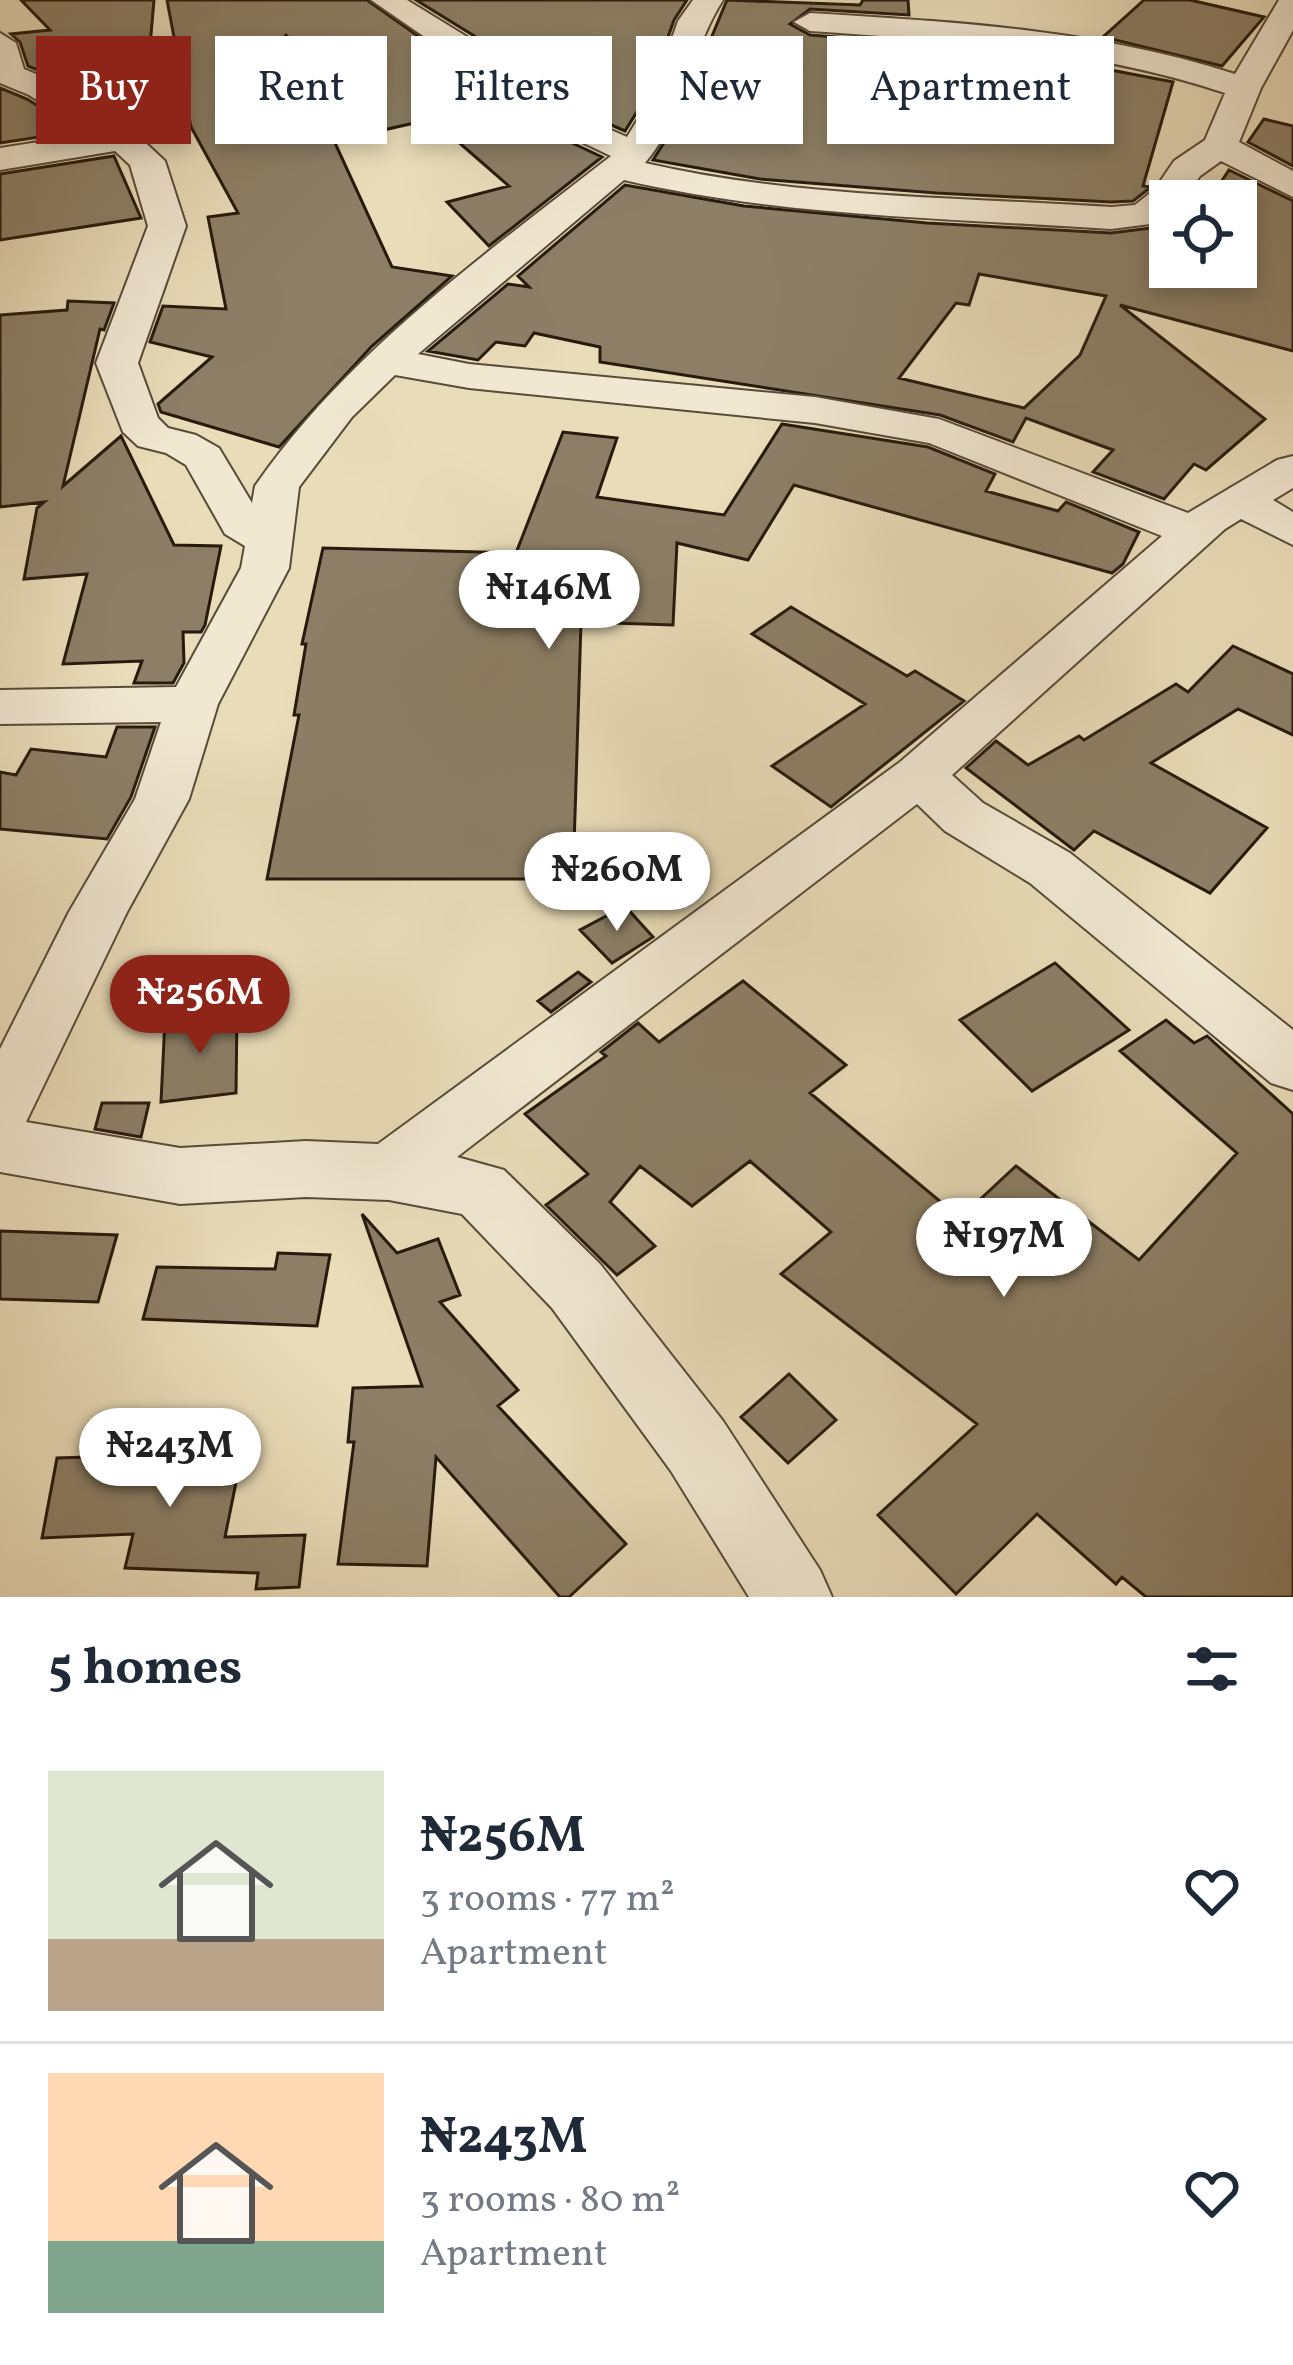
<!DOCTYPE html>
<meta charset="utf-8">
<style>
:root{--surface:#fff;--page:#f6f6f7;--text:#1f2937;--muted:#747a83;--line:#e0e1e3;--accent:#8f2418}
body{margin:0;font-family:Vollkorn,serif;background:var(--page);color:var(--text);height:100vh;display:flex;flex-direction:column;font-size:45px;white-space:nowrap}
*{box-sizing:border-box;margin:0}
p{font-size:39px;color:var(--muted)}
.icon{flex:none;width:66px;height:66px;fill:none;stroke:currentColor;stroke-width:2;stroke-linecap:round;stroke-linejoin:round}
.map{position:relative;height:1597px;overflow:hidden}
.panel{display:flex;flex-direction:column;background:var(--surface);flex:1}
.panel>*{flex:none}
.guide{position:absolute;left:36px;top:36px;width:1221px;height:108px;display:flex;gap:24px}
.fabs{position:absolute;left:1149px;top:180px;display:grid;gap:24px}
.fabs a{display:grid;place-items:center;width:108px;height:108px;border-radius:0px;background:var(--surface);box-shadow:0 6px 18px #0003;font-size:60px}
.price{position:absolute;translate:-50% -102px;padding:0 27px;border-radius:42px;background:#fff;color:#222;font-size:39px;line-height:78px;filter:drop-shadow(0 3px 6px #0008)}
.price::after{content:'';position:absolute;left:50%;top:72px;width:36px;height:27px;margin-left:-18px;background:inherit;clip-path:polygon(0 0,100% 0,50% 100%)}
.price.active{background:var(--accent);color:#fff}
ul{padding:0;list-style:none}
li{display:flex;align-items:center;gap:36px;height:300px;padding:0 48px}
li+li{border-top:3px solid var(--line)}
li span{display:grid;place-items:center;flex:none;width:336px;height:240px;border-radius:0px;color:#555}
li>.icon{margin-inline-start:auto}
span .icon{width:144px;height:144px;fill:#fffc;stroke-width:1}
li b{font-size:51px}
h2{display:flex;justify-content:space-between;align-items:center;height:144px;padding:0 48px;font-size:51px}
.tag{padding:0 42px;border-radius:0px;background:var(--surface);box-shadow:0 6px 18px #0003;font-size:42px;line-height:108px}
.tag.active{background:var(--accent);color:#fff}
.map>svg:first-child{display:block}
</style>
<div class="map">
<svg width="1293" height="1597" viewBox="0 0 1293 1597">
<rect width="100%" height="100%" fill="#e9dcb9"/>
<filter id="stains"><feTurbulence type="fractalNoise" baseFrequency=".00167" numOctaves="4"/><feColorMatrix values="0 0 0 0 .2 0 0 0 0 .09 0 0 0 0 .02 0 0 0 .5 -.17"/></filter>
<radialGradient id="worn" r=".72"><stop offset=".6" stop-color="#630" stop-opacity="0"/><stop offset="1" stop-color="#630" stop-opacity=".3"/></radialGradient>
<path fill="#8c7f66" stroke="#271b0d" stroke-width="3" fill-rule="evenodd" d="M21 0H154L143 127 137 129 55 77 28 66 20 42 11 34 50 30Z
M167 0H367L566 140 602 157 489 246 447 202 509 186 432 119 379 131 285 34 392 267 452 276 372 346 279 447 161 412 158 404 212 357 150 342 163 306 226 309 208 217 238 213 191 127Z
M416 0H687L674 20 648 94 625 131 595 118 536 74Z
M727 0 860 5 863 0H908L909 15 810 9 790 24 810 35 913 43 919 92 987 97 995 68 1031 72 1033 55 1173 82 1143 186 1151 187 1133 201 1111 202 936 193 760 179 653 160 674 127Z
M1144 0H1190L1264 17 1222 66 1103 37Z
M0 88 27 99 78 131 0 143Z
M1264 119 1293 126V166L1248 142Z
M114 156 141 218 0 240V174Z
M1229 170 1293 201V351L1120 305 1265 419 1206 470 1194 464 1164 499 1093 472 1113 450 1026 418 1013 442 940 415 600 362V347L534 333 525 346 496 342 478 360 428 351 508 284 529 287 518 276 625 185 744 206 927 223 1111 233 1159 227 1170 219V267H1236V201H1188L1198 188H1217ZM979 274 1106 296 1080 355 1024 408 899 378 956 303 969 305Z
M68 301 114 303 104 330 100 329 63 486 121 436 174 545 221 546 205 625 201 632H183L184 663 173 683H134L142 661 63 664 87 574 24 579 37 508 44 502 0 507V315L67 310Z
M782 424 928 447 995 474 986 491 1058 511 1066 502 1139 532 1123 564 1112 573 794 485 748 560 677 543 673 625 581 622 573 879H267L299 715H294L306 644H302L323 548 516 553 563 432 617 438 597 497 724 515Z
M791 607 907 676 915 671 964 701 831 807 772 766 865 704 752 634Z
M1233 646 1293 674V735L1238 709 1151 763 1267 828 1210 893 1094 831 1074 850 966 768 996 741 1028 765 1079 736 1084 740 1176 684 1188 692Z
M117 727H155L131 797 107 839 0 829V772L16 775 31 749 106 757Z
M625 906 653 937 612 963 580 930Z
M1055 963 1129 1030 1032 1091 960 1020Z
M578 972 591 982 551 1012 538 1001Z
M743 981 846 1065 810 1093 960 1218 1016 1166 1139 1260 1237 1153 1120 1051 1166 1020 1194 1043 1207 1036 1293 1114V1597H1146L1122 1577 1116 1584 1037 1514 956 1594 878 1515 977 1424 781 1274 831 1232 750 1161 692 1206 640 1166 610 1202 655 1246 617 1275 546 1205 588 1174 525 1114 606 1056 601 1052 638 1023 659 1042Z
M237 1012 236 1093 161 1102 165 1019Z
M102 1103H149L141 1137 95 1129Z
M362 1214 397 1253 438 1239 460 1295 440 1302 518 1390 498 1406 626 1544 569 1597H560L436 1457 427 1566 338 1564 354 1442H348L353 1388 422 1386Z
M0 1231 117 1235 98 1302 0 1299Z
M278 1253 330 1255 317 1326 143 1319 157 1267 275 1269Z
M789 1374 836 1420 788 1463 741 1417Z
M157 1434 245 1438 225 1537 305 1535 299 1587 256 1589 258 1573 125 1568 133 1534 42 1538 57 1458 152 1455Z"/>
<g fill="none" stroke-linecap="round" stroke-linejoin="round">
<defs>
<path id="street" d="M371 0H407L534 78 593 122 627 137 652 96 678 21 693 0H723C690 51 686 115 645 163 796 198 957 197 1111 207L1135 205 1155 189 1174 161 1205 140 1225 93C1090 48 952 41 810 31L794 22 810 13C955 22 1096 29 1235 74L1279 0H1293V30L1261 88 1239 142 1293 171V197L1221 161 1200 176 1183 201H1170V213L1158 223 1111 229C949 218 783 217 624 180L418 354 469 364 815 397 939 419 1188 513 1277 460 1293 456V488L1273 500 1293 512V545L1241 519 1225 529 952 775 983 803 1070 853 1293 1030V1090L1271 1083 1030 883 945 831 917 804 457 1157 504 1170 600 1264 723 1421 820 1570 832 1597H749L671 1471 552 1308 462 1214 389 1200 306 1197 180 1204 0 1172V1049L69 912 135 799 161 722 0 724V690L176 687 241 568 245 546 225 534 186 465 166 453 138 446 123 432 96 363 148 226 130 165 115 151 0 170V148L90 134 29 95 0 83V33L16 43 24 69 53 81 134 132 165 161 186 226 138 363 158 418 168 428 196 435 219 448 252 503 255 486C347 353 484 255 611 156L569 136ZM395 375 469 388 815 423 929 443 1162 536 900 762 378 1144 306 1141 180 1148 26 1122 127 912 189 799 218 704 289 568 299 487 352 417Z"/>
</defs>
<use href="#street" stroke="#584b38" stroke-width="4"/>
<use href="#street" fill="#f1e8d2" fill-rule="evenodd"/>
</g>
<rect width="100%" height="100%" filter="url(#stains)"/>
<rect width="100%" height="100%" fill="url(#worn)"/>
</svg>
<div class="fabs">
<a><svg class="icon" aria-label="locate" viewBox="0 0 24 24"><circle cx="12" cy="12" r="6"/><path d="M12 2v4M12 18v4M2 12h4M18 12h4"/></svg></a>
</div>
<b class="price" style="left:549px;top:652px">₦146M</b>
<b class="price" style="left:617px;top:934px">₦260M</b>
<b class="price active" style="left:200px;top:1057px">₦256M</b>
<b class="price" style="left:1004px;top:1300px">₦197M</b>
<b class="price" style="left:170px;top:1510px">₦243M</b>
<div class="guide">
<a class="tag active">Buy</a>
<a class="tag">Rent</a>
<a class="tag">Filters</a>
<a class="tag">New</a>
<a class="tag">Apartment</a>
</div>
</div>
<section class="panel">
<h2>5 homes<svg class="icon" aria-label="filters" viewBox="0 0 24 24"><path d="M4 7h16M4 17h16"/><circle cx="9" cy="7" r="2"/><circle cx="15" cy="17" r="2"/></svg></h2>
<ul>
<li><span style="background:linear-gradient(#dfe7d0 70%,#b9a48a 0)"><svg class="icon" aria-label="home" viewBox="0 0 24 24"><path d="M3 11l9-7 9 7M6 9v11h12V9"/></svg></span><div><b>₦256M</b><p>3 rooms · 77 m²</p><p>Apartment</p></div><svg class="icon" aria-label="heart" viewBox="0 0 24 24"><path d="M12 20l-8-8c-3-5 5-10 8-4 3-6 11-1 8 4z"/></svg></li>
<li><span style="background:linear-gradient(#ffd9b3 70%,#7fa58c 0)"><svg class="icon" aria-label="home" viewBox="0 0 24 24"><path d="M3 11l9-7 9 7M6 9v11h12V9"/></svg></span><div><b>₦243M</b><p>3 rooms · 80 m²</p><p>Apartment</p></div><svg class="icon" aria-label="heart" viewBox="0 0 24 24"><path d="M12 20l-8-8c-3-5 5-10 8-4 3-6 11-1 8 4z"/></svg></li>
</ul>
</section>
